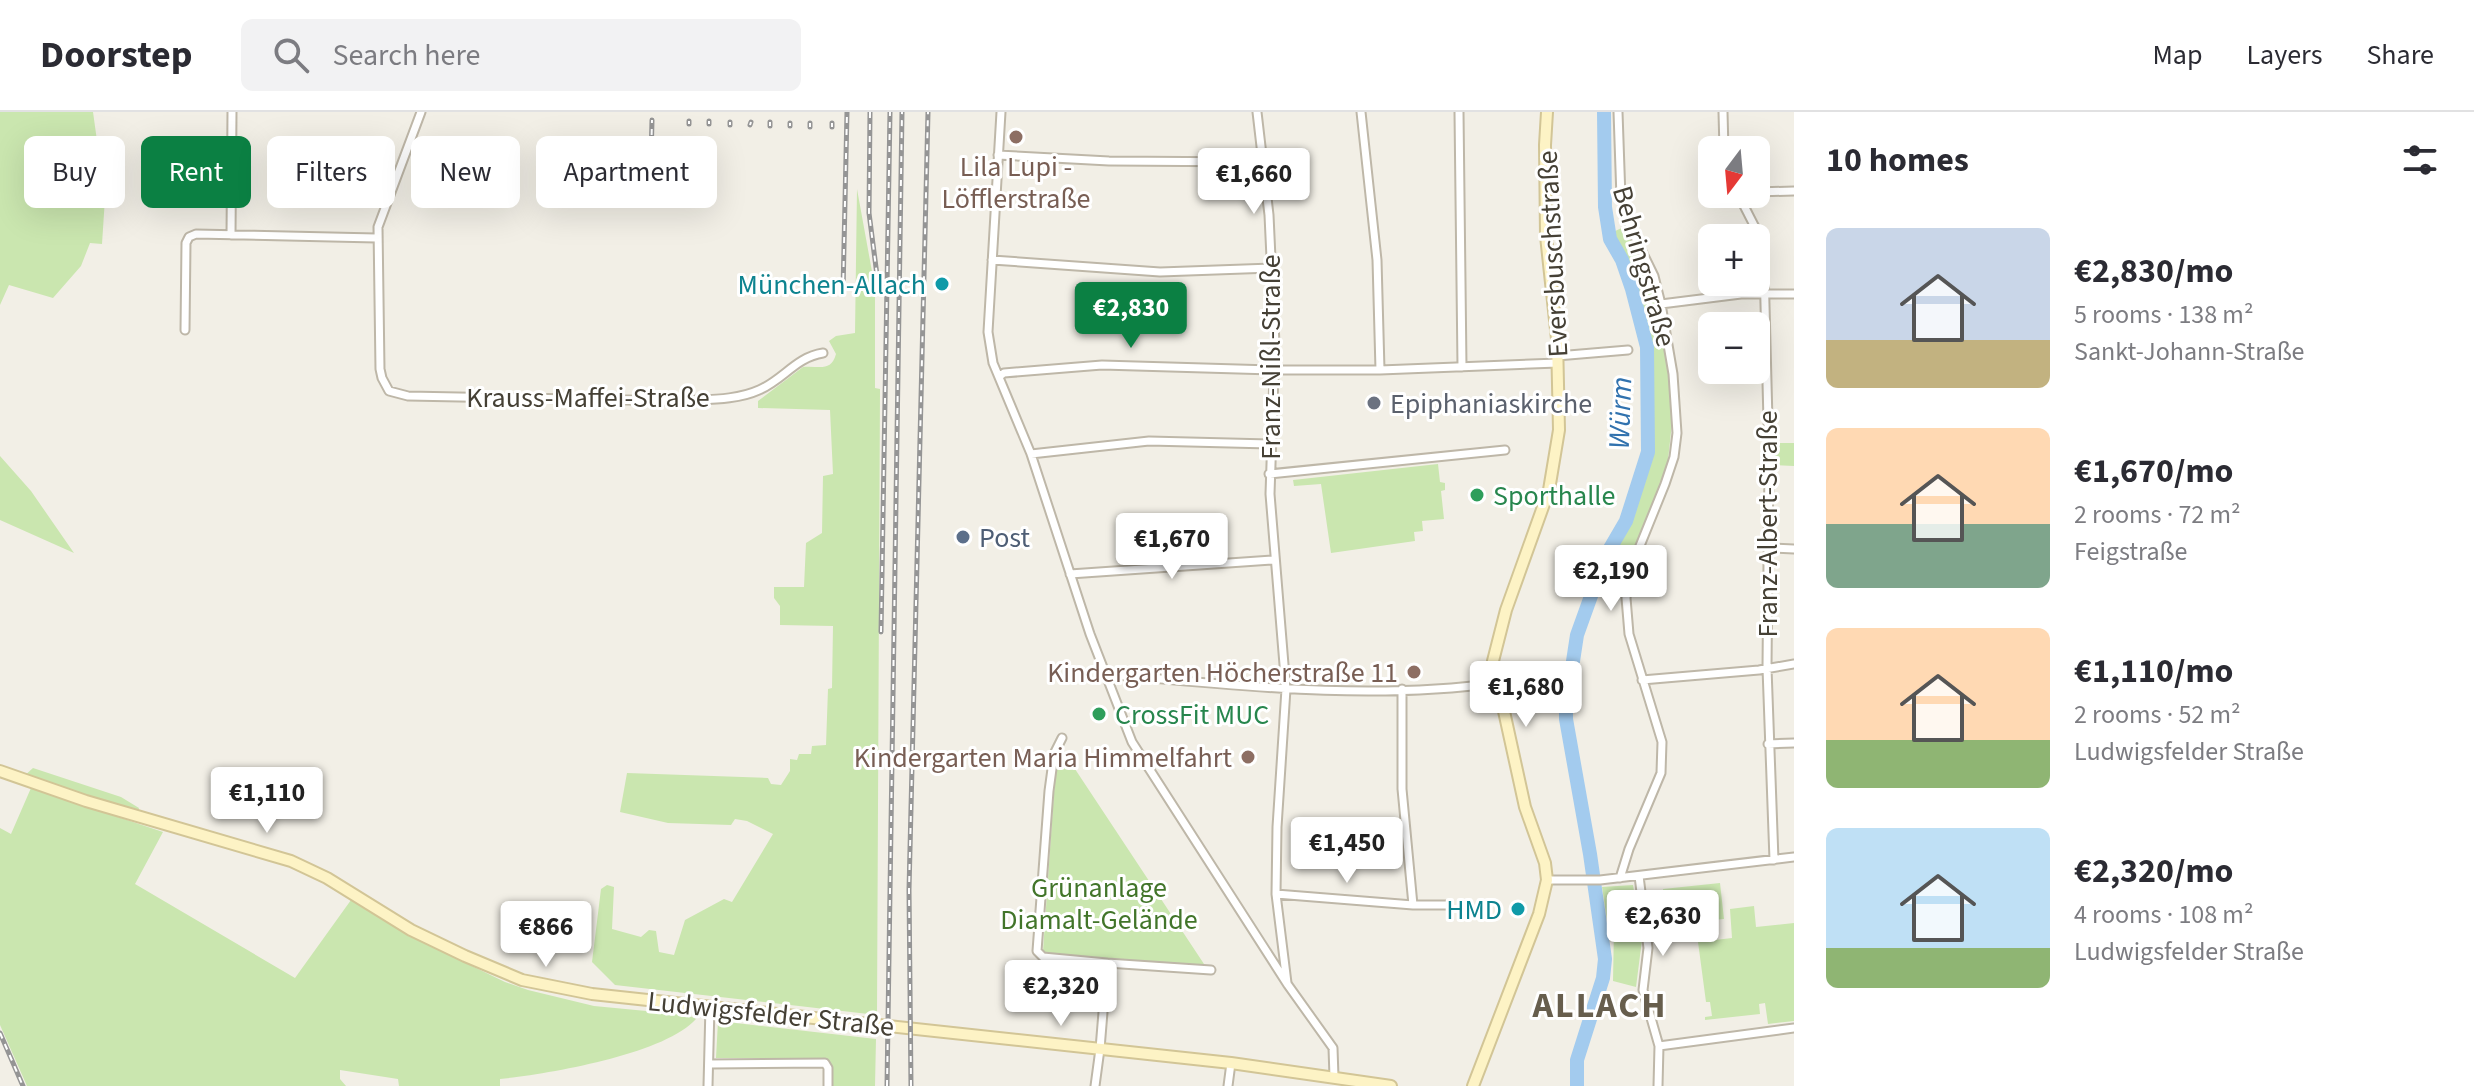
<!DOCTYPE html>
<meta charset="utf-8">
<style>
:root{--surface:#fff;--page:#f2f2f3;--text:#2b2b33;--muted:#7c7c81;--line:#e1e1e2;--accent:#0b8043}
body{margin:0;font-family:"Source Sans 3",sans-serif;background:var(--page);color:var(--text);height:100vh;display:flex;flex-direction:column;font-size:30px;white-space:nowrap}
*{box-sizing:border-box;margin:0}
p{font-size:26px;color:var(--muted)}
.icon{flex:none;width:44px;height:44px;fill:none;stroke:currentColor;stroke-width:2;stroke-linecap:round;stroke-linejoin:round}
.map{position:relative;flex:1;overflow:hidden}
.details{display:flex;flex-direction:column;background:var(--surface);width:680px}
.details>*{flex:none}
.guide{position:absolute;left:24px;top:24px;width:760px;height:72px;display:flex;gap:16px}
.needle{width:52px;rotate:196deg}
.tools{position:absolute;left:1698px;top:24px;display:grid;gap:16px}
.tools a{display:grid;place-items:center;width:72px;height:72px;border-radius:12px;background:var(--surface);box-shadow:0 8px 32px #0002;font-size:40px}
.price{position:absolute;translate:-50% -68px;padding:0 18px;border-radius:8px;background:#fff;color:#222;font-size:26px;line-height:52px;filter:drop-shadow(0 2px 4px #0008)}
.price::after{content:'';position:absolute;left:50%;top:48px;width:24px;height:18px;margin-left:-12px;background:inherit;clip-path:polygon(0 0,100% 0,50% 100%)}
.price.on{background:var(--accent);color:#fff}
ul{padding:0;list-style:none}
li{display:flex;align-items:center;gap:24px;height:200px;padding:0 32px}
li span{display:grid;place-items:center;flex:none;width:224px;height:160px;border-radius:12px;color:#555}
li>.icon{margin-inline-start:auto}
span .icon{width:96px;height:96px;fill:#fffc;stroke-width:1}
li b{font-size:34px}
h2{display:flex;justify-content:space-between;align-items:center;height:96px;padding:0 32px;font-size:34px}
.pill{padding:0 28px;border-radius:12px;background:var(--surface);box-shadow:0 8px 32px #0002;font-size:28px;line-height:72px}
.pill.on{background:var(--accent);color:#fff}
header{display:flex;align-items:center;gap:48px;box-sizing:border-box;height:112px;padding:0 40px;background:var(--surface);border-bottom:2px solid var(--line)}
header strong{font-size:38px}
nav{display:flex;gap:44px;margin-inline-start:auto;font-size:28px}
.search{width:560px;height:72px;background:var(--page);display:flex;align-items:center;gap:20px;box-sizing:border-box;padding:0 28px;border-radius:12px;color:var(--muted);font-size:30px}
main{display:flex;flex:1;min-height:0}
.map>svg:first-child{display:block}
</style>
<header>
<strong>Doorstep</strong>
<div class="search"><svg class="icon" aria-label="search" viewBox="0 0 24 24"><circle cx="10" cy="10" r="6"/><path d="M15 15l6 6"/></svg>Search here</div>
<nav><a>Map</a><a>Layers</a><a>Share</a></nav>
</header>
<main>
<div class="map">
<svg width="1794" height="974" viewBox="0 0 1794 974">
<rect width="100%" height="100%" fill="#f2efe6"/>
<path fill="#cae6af" d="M0 0H93L105 86 102 132 90 131 81 154 53 186 9 173 0 193Z
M857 77 875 176V276L880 277 877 903 615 873 592 850 601 777 607 773 614 775 612 817 641 825 649 818 656 819 659 840 674 843 685 808 724 787 732 790 773 722 747 709 735 707 731 713 668 711 620 700 627 661 768 666 771 672 781 673 790 659V647L797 648 799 642H811L812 634 826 633 828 577 832 576 833 514 780 513V494L774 486V475H804L806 431 822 421 823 364 833 362 830 298 758 296V289L803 255C818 253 831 261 836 242L829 229 836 224 855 221Z
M1626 114 1655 171 1667 239 1672 311 1666 366 1623 459 1607 453 1632 404 1649 357 1654 328 1651 231 1625 142 1613 120Z
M1775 331H1794V354L1775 353Z
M0 344 31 379 74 441 0 408Z
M1438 352 1440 370 1445 371V378L1441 379 1444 407 1422 409 1423 419 1414 420 1415 429 1331 441 1321 372 1294 374 1293 368Z
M1062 641 1075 657 1204 852 1195 854 1050 843 1043 839 1056 651 1057 644Z
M33 656 121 685 139 696 138 700 23 665Z
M31 676 163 720 135 772 295 866 351 788 414 826 505 870 528 878 594 894 688 903 696 907C665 942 549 962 500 967V974H399L398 967 340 958V967L346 974H27L0 913V716L11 722Z
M1720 771 1724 807 1667 812 1663 777Z
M1633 773 1642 828 1636 875 1613 869 1614 815H1608L1602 775Z
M1754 794 1756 815 1794 811V909L1768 912 1765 891 1759 892 1760 902 1705 908V905L1712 904 1710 890H1706L1698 830 1732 826 1730 797Z
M718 909 876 927 875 974H830V953L823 946H716Z"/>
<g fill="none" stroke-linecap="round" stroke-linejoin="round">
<path stroke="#a3cbee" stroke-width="14" d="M1577 974V948L1603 866 1605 847 1590 742 1566 607V595L1577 523 1605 445 1626 409 1648 340 1647 235 1632 177 1622 148 1610 127 1605 95 1604 0"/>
<defs>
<path id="street" d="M421 0 378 115 380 257 382 266 389 279 408 284 679 289C704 287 735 289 759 278 783 268 796 245 823 241
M1001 0 988 220 993 251 1031 342 1090 522 1132 630 1288 873 1333 936 1334 965
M1257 0 1269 103 1275 232 1270 382 1286 577 1277 715 1276 782 1287 871
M1361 0 1377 148 1380 258
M1459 0 1462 255
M1618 0 1621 86 1631 117 1654 164 1661 192 1673 262 1677 321 1674 345 1665 372 1629 461 1626 486 1629 522 1662 630 1661 661 1629 737 1620 766
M1723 0 1724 38
M998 43 1109 49 1262 50
M1756 80 1794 79
M1738 82 1760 125 1764 154 1769 348 1767 556 1774 748
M231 123 232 0
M992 148 1160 160 1272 156
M1661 192 1741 182H1794
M185 218 186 131 189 125 196 122 376 126
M1557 244 1628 238
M1000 264 1004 261 1102 253 1275 258H1380L1558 251
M1031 342 1149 329 1270 332
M1269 362 1505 338
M1769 436 1794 437
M1070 462 1273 448
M1105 562C1234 573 1367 589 1497 571
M1642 568 1759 558 1794 552
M1402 577V677L1413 793
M1062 626 1054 642 1049 679 1037 839 1043 845 1107 851 1100 937 1095 974
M1768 632 1794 631
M1639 764 1648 836 1643 878 1659 934 1658 974
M1547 768H1600L1794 745
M1276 782 1413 793H1446
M1107 851 1211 858
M1659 934 1794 916
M710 952 825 951 828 956V974
M708 974 710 894
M1228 974 1231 951"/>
<path id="secondary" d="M0 659 86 689 291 749 327 766 411 818 465 844 522 868 592 882 1231 951 1391 974
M1473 974 1539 802 1547 768 1545 751 1525 695 1493 549 1506 498 1549 378 1559 318 1557 227 1546 124 1545 33 1547 0"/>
</defs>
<use href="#street" stroke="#beb7a8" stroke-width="11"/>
<use href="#secondary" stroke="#d2c596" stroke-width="14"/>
<use href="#street" stroke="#fff" stroke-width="7"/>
<use href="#secondary" stroke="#fdf3c5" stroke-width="10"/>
<defs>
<path id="rail" d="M870 0 869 101 878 171
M810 11V15
M689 12V9
M709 12V9
M730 13V10
M750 13 751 10
M770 14V10
M790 14V11
M832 15V11
M651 47 652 8
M843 179 847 0
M881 520 890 0
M0 921 23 974
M887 974 902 0
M911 974 909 778 928 0"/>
</defs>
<use href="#rail" stroke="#959595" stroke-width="5"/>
<use href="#rail" stroke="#fff" stroke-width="2" stroke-dasharray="6" stroke-linecap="butt"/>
</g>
<g fill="#8d6e63" stroke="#fff" stroke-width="3">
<circle cx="1016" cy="25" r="8"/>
<circle cx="1414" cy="560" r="8"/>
<circle cx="1248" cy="645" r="8"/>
</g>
<g fill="#0f9aa8" stroke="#fff" stroke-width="3">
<circle cx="942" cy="172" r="8"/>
<circle cx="1518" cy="797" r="8"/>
</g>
<circle fill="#6b7280" stroke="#fff" stroke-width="3" cx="1374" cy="291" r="8"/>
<g fill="#2e9e5b" stroke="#fff" stroke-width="3">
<circle cx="1477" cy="383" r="8"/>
<circle cx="1099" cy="602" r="8"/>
</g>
<circle fill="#5c6f8a" stroke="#fff" stroke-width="3" cx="963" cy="425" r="8"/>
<g text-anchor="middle" stroke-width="6" stroke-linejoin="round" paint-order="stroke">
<g font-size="28" fill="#785e54" stroke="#fff" text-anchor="end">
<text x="1016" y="64" text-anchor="middle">Lila Lupi -<tspan x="1016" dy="32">Löfflerstraße</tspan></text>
<text x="1398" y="570">Kindergarten Höcherstraße 11</text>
<text x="1232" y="655">Kindergarten Maria Himmelfahrt</text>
</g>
<g font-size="28" fill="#454035" stroke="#fff">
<text transform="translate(1552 142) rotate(-93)" y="10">Eversbuschstraße</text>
<text transform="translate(1645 154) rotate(74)" y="10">Behringstraße</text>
<text transform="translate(1270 245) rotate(-90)" y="10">Franz-Nißl-Straße</text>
<text x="588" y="295">Krauss-Maffei-Straße</text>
<text transform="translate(1767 412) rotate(-90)" y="10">Franz-Albert-Straße</text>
<text transform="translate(771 901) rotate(6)" y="10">Ludwigsfelder Straße</text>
</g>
<g font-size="28" fill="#0d838f" stroke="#fff" text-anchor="end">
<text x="926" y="182">München-Allach</text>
<text x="1502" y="807">HMD</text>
</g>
<g font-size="28" fill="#5b616d" stroke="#fff" text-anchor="start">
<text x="1390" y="301">Epiphaniaskirche</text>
</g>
<g font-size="28" fill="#27864d" stroke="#fff" text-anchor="start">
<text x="1493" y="393">Sporthalle</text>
<text x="1115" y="612">CrossFit MUC</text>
</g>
<g font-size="28" fill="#4e5e75" stroke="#fff" text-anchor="start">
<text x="979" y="435">Post</text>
</g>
<g font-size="28" fill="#42752a" stroke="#fff">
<text x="1099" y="785">Grünanlage<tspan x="1099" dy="32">Diamalt-Gelände</tspan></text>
</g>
<g font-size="30" font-style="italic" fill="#3172ae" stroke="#fff">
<text transform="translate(1620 301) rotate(-88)" y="10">Würm</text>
</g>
<g font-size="36" font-weight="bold" letter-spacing="2" fill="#675e4d" stroke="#fff">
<text x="1600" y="905">ALLACH</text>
</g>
</g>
</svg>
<div class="tools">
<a><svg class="needle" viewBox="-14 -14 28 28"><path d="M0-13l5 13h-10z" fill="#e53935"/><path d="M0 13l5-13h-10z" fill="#7c7c81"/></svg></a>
<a>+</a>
<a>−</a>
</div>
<b class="price" style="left:1254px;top:104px">€1,660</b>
<b class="price on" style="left:1131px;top:238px">€2,830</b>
<b class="price" style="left:1172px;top:469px">€1,670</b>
<b class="price" style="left:1611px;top:501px">€2,190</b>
<b class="price" style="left:1526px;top:617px">€1,680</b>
<b class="price" style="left:267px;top:723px">€1,110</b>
<b class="price" style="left:1347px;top:773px">€1,450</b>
<b class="price" style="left:1663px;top:846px">€2,630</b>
<b class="price" style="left:546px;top:857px">€866</b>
<b class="price" style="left:1061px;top:916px">€2,320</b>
<div class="guide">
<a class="pill">Buy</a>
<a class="pill on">Rent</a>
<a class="pill">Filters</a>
<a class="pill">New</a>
<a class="pill">Apartment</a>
</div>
</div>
<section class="details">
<h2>10 homes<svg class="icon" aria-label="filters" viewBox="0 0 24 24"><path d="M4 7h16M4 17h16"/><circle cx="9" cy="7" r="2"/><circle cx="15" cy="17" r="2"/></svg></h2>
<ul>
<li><span style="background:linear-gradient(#c9d6e8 70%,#c2b280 0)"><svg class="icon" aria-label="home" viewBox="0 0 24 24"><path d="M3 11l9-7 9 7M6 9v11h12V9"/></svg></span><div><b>€2,830/mo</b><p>5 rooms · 138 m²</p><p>Sankt-Johann-Straße</p></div></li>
<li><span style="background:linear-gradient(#ffd9b3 60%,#7fa58c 0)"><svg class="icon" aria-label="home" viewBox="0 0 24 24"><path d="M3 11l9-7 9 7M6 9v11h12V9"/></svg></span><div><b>€1,670/mo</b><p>2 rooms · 72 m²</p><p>Feigstraße</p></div></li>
<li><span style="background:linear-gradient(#ffd9b3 70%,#8fb573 0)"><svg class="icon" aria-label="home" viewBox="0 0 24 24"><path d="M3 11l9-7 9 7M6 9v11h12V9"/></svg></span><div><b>€1,110/mo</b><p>2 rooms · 52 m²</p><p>Ludwigsfelder Straße</p></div></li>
<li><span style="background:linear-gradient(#bfe0f5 75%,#8fb573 0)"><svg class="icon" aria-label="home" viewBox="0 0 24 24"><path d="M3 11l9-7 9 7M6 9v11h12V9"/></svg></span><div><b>€2,320/mo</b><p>4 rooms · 108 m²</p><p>Ludwigsfelder Straße</p></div></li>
</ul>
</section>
</main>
